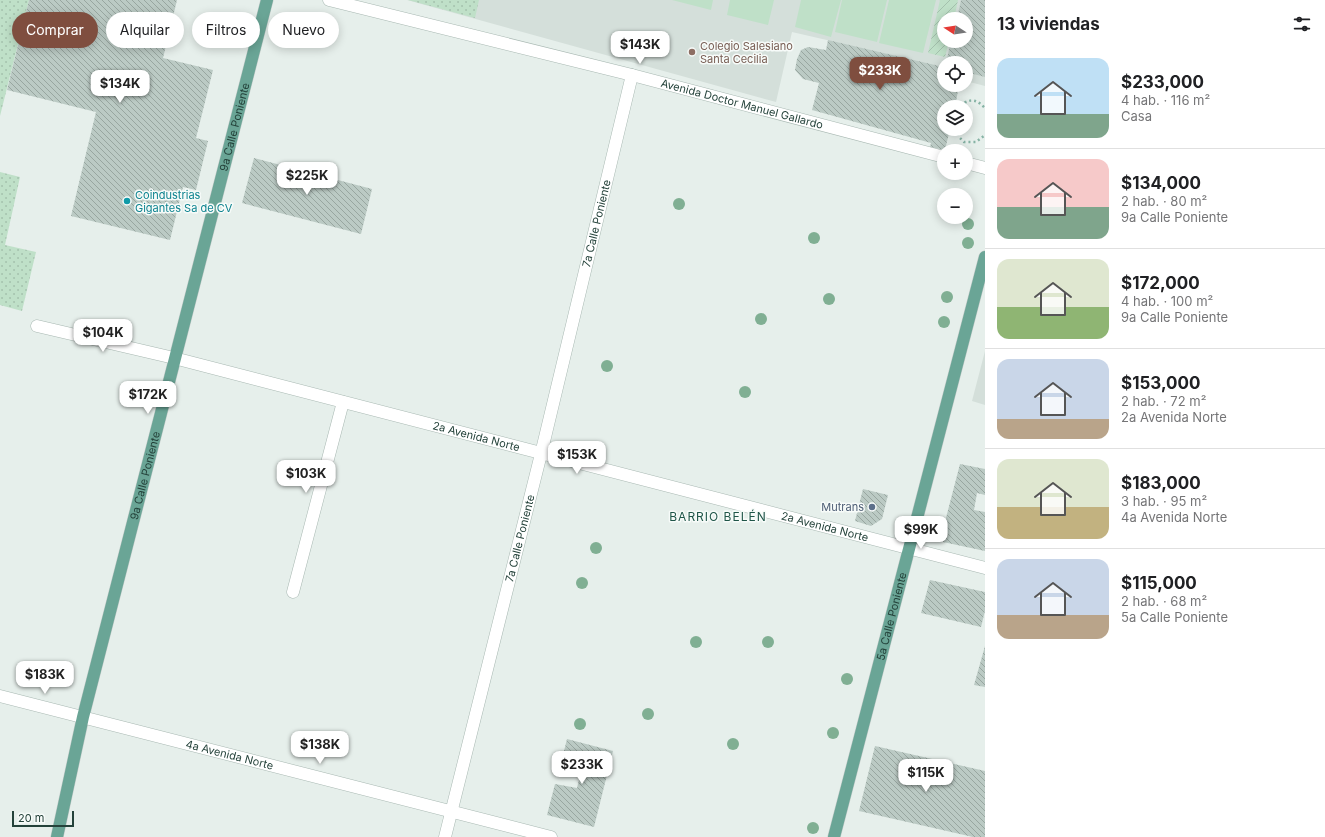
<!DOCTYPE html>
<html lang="es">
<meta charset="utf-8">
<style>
:root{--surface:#fff;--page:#f2f2f2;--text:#202124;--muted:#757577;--line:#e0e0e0;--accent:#7f4e3f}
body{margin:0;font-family:Inter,sans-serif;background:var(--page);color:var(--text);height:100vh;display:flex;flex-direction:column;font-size:15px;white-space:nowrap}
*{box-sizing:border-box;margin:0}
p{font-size:13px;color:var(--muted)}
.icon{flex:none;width:22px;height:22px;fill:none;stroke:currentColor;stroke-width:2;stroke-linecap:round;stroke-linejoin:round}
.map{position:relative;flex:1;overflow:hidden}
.side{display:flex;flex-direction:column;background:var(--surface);width:340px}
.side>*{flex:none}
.hud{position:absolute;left:12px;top:12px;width:380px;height:36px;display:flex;gap:8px}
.needle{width:26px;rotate:282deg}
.controls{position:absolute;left:937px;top:12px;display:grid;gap:8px}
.controls a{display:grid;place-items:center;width:36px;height:36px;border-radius:50%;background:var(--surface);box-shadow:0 2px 10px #0003;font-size:20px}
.scale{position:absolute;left:12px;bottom:10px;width:62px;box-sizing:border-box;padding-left:4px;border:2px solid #24423a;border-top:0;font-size:11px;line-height:14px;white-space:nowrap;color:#24423a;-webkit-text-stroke:3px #f7fbf9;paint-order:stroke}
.price{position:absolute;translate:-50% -34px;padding:0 9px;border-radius:8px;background:#fff;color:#222;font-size:13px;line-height:26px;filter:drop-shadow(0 1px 2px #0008)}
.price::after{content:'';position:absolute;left:50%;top:24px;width:12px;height:9px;margin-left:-6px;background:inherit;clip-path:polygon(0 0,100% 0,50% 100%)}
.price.active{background:var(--accent);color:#fff}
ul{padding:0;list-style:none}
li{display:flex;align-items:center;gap:12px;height:100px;padding:0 12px}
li+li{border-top:1px solid var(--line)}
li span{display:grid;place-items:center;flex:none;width:112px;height:80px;border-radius:12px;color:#555}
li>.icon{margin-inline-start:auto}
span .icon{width:48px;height:48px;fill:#fffc;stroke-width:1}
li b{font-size:17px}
h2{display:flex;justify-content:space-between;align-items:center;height:48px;padding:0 12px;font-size:17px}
.pill{padding:0 14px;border-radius:18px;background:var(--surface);box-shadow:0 2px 10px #0003;font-size:14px;line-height:36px}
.pill.active{background:var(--accent);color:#fff}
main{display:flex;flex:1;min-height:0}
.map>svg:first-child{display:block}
</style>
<main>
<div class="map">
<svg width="985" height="837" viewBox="0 0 985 837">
<defs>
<pattern id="grass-dots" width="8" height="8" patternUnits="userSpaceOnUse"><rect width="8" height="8" fill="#bfe0c8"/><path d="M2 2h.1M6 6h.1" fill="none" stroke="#a4c1ad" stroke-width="1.8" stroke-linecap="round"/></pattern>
<pattern id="garden-furrows" width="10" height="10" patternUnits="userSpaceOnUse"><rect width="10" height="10" fill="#bfe0c8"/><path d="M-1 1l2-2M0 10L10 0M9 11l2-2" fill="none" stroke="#a4c1ad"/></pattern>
<pattern id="building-back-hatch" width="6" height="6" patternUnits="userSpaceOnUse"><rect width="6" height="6" fill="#bbcac4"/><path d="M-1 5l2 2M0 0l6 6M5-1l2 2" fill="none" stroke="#98a6a0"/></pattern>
</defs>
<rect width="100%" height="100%" fill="#e6efeb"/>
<path fill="#d4dfda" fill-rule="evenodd" d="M407 0H985V86L966 81V63H944V67L792 32 776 102ZM944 19H966V41H944Z
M985 351V405L972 401Z"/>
<path fill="url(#grass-dots)" d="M0 0H29L0 116Z
M408 0H479L475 18Z
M0 172 20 177 5 245 36 252 22 311 0 305Z"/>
<path fill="url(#garden-furrows)" d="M940 0H958L954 19H944V41H949L945 57 928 53Z"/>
<path fill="#bfe0c8" d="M672 0H713L711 10Z
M730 0H774L768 25 727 15Z
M801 0H841L831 37 795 27Z
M842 0H887L877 42 835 32Z
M889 0H936L923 53 879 43Z"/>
<path fill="url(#building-back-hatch)" d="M29 0H177L163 58 213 70 196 138 208 141 196 190 183 187 170 240 71 216 96 112 7 90Z
M961 0H985V77L966 72V63H946L951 41H966V19H957Z
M828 40 944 67V85H959L955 107H944V129H950L945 150 930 147 931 143 812 110 819 83 803 79 795 70 797 59 801 50 808 47 826 50Z
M254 158 372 189 361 234 242 203Z
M960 464 985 469V495L977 493 974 510 985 512V551L943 542 941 537Z
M863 489 888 495 882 519 871 526 855 521Z
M930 580 985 592V611L981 627 921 613Z
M985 646V687L974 685Z
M567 739 613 751 594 827 547 815 555 784 577 788 583 764 562 759Z
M875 746 985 771V837H973L859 811Z"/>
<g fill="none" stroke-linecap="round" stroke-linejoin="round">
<defs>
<g id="minor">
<path id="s1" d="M329 0 632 75 944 157"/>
<path d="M966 163 985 168"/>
<path id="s2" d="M37 326 174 358 985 568"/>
<path d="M293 592 343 402"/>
<path id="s3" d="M0 696 551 837"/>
<path id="s4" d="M445 837 541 454 632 75"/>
</g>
<g id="major">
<path id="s5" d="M57 837 83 717 267 0"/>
<path id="s6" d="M834 837 985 257"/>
</g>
</defs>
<use href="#minor" stroke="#a8b8b2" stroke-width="13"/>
<use href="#major" stroke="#c2cac8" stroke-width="13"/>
<path stroke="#86b3a5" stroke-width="2.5" stroke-dasharray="2 3" stroke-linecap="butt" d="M962 107 964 103C973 98 978 101 985 108
M957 129 958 136 964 142H976L985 135"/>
<use href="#minor" stroke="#fff" stroke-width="12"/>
<use href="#major" stroke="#6aa596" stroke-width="12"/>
</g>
<g fill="#80af93">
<circle cx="679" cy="204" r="6"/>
<circle cx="968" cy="224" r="6"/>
<circle cx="814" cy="238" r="6"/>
<circle cx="968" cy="243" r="6"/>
<circle cx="947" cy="297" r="6"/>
<circle cx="829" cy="299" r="6"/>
<circle cx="761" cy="319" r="6"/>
<circle cx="944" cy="322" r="6"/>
<circle cx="607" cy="366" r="6"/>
<circle cx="745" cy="392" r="6"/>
<circle cx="596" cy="548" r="6"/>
<circle cx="582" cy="583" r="6"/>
<circle cx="696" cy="642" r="6"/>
<circle cx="768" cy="642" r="6"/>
<circle cx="847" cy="679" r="6"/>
<circle cx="648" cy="714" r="6"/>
<circle cx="580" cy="724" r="6"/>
<circle cx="833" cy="733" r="6"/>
<circle cx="733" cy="744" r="6"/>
<circle cx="813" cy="828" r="6"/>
</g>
<circle fill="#8d6e63" stroke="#f7fbf9" stroke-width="1.5" cx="692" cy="52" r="4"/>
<circle fill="#0f9aa8" stroke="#f7fbf9" stroke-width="1.5" cx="127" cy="201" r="4"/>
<circle fill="#5c6f8a" stroke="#f7fbf9" stroke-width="1.5" cx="872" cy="507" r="4"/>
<g text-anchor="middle" stroke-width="3" stroke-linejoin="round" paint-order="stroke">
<g font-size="11" fill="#785e54" stroke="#f7fbf9" text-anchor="start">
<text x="700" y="50">Colegio Salesiano<tspan x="700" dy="13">Santa Cecilia</tspan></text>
</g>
<g font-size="11" fill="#24423a" stroke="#f7fbf9">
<text dy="4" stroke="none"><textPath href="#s1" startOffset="426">Avenida Doctor Manuel Gallardo</textPath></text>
<text dy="4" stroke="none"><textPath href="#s5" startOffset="732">9a Calle Poniente</textPath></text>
<text dy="4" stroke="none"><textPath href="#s4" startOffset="632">7a Calle Poniente</textPath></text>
<text dy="4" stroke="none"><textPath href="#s2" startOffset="453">2a Avenida Norte</textPath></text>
<text dy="4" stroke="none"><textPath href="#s5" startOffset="372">9a Calle Poniente</textPath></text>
<text dy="4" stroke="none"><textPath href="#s2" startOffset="813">2a Avenida Norte</textPath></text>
<text dy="4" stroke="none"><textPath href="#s4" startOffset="308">7a Calle Poniente</textPath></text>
<text dy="4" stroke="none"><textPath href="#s6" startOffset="228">5a Calle Poniente</textPath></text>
<text dy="4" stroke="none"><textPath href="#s3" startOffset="237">4a Avenida Norte</textPath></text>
</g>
<g font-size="11" fill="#0d838f" stroke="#f7fbf9" text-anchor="start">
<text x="135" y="199">Coindustrias<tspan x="135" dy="13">Gigantes Sa de CV</tspan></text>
</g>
<g font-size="11" fill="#4e5e75" stroke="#f7fbf9" text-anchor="end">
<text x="864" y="511">Mutrans</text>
</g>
<g font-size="12" letter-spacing="1" fill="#1f5548" stroke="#f7fbf9">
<text x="718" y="521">BARRIO BELÉN</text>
</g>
</g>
</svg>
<div class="controls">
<a><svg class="needle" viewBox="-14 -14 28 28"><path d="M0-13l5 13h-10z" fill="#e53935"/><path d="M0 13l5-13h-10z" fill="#757577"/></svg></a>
<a><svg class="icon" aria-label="locate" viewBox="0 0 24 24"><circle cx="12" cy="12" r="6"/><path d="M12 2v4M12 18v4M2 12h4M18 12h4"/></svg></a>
<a><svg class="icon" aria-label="layers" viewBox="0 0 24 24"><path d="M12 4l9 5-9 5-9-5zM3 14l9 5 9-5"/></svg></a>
<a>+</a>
<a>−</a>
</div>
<div class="scale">20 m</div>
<b class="price" style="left:640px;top:65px">$143K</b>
<b class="price active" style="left:880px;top:91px">$233K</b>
<b class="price" style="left:120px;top:104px">$134K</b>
<b class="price" style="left:307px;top:196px">$225K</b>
<b class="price" style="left:103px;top:353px">$104K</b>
<b class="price" style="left:148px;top:415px">$172K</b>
<b class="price" style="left:577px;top:475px">$153K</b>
<b class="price" style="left:306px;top:494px">$103K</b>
<b class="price" style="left:921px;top:550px">$99K</b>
<b class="price" style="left:45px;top:695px">$183K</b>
<b class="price" style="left:320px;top:765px">$138K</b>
<b class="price" style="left:582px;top:785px">$233K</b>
<b class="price" style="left:926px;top:793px">$115K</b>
<div class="hud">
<a class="pill active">Comprar</a>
<a class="pill">Alquilar</a>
<a class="pill">Filtros</a>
<a class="pill">Nuevo</a>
</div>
</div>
<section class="side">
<h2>13 viviendas<svg class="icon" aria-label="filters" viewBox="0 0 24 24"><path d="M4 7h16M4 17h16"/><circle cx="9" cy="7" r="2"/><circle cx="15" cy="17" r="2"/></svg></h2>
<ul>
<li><span style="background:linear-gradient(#bfe0f5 70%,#7fa58c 0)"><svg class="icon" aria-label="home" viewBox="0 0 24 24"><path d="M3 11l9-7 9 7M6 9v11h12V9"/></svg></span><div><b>$233,000</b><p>4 hab. · 116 m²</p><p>Casa</p></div></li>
<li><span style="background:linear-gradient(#f6c9c9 60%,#7fa58c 0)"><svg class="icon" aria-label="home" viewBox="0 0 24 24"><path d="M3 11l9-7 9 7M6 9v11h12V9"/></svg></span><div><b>$134,000</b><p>2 hab. · 80 m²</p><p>9a Calle Poniente</p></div></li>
<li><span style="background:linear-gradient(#dfe7d0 60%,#8fb573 0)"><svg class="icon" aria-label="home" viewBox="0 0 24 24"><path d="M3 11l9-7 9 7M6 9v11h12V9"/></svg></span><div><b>$172,000</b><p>4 hab. · 100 m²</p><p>9a Calle Poniente</p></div></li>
<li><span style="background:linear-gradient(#c9d6e8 75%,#b9a48a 0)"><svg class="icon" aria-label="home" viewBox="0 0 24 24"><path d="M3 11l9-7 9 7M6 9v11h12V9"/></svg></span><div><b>$153,000</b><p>2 hab. · 72 m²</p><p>2a Avenida Norte</p></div></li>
<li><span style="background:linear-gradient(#dfe7d0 60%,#c2b280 0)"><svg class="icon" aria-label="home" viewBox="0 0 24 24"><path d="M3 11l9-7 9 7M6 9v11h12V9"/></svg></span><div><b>$183,000</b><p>3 hab. · 95 m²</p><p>4a Avenida Norte</p></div></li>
<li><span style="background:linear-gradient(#c9d6e8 70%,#b9a48a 0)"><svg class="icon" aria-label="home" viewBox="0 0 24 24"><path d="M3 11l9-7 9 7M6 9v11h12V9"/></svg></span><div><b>$115,000</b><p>2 hab. · 68 m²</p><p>5a Calle Poniente</p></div></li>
</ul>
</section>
</main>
